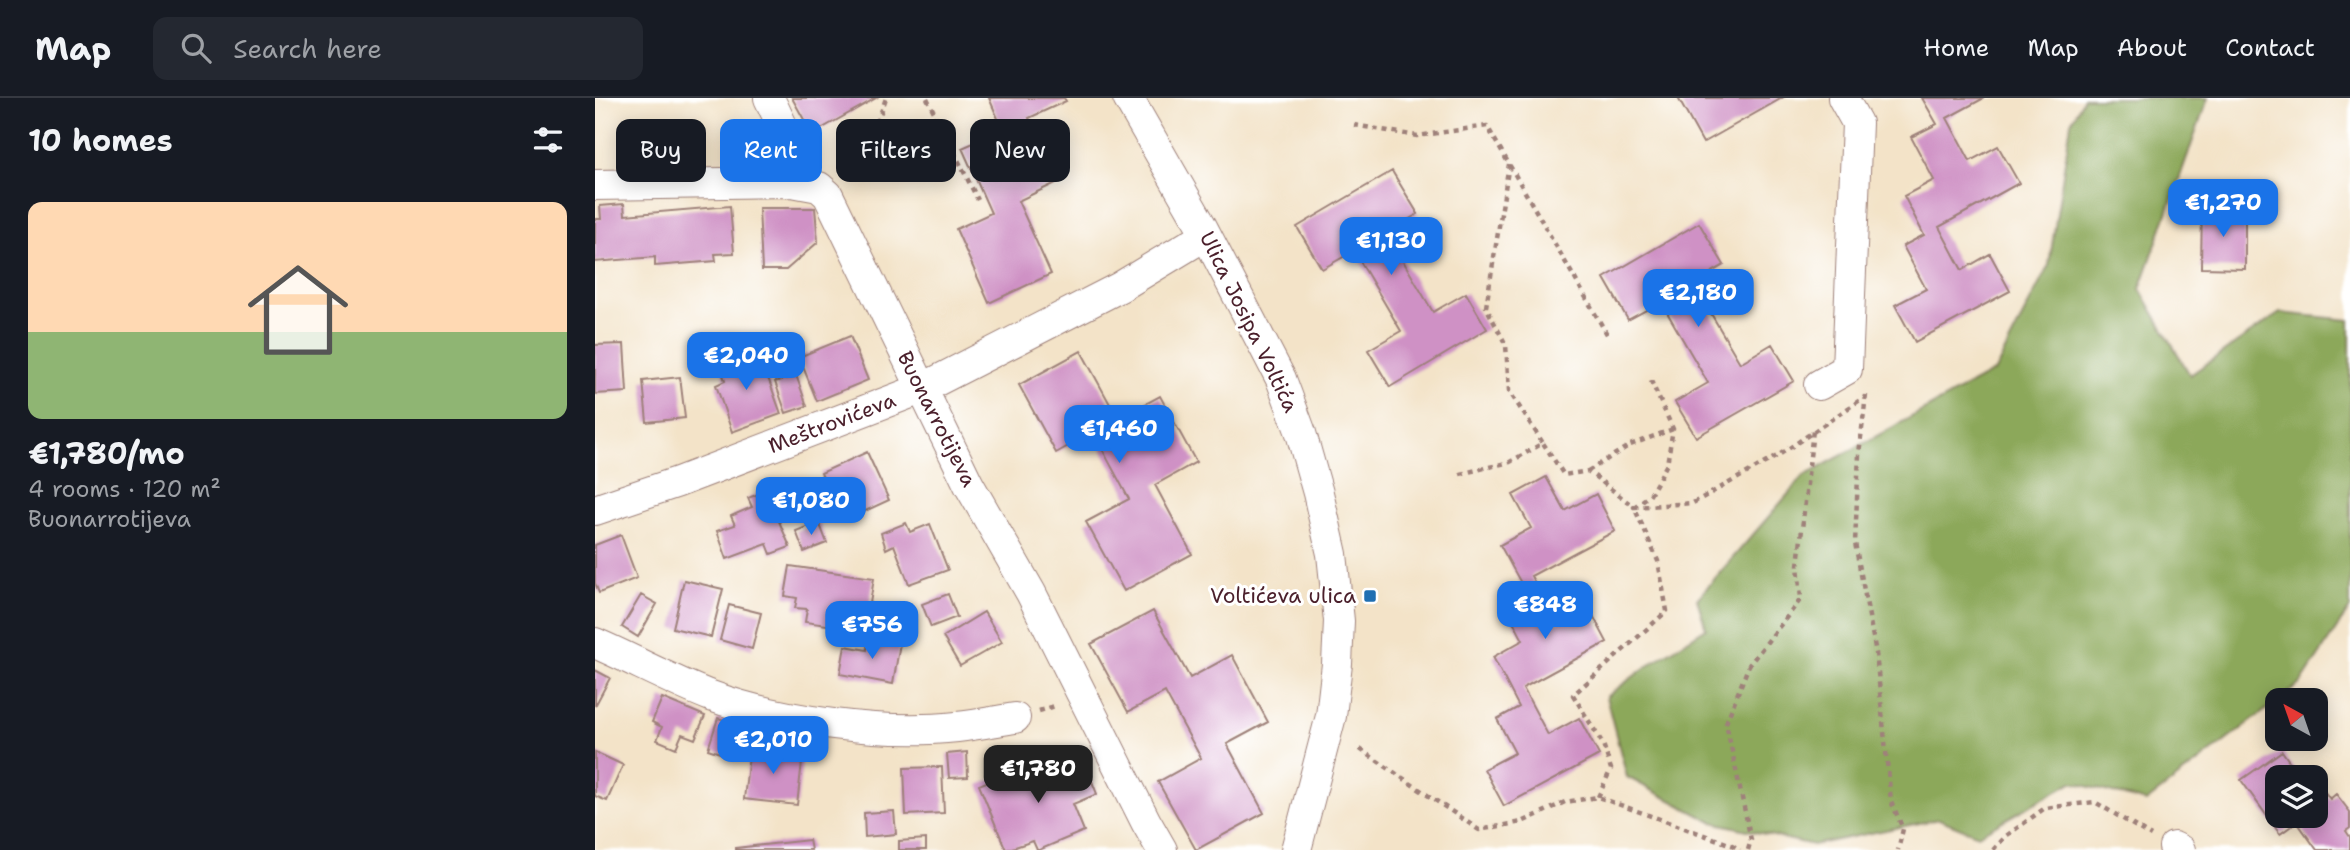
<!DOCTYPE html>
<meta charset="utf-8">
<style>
:root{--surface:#171b24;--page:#242831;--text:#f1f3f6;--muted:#9ea1a6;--line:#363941;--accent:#1a73e8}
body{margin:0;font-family:"Shantell Sans",sans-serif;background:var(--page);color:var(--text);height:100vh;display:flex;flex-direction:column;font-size:26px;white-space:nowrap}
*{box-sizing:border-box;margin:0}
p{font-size:23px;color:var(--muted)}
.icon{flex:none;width:38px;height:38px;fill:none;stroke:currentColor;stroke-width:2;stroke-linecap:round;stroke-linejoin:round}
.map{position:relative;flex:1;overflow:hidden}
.side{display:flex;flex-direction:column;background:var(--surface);width:595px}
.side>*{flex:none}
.guide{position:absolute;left:21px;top:21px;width:665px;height:63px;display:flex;gap:14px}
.needle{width:46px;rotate:320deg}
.fabs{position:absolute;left:1670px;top:590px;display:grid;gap:14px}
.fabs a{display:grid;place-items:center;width:63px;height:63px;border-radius:14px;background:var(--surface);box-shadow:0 4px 18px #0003;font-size:35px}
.price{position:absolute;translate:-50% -60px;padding:0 16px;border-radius:14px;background:var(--accent);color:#fff;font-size:23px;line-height:46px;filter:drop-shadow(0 2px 4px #0008)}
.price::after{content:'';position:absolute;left:50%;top:42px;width:21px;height:16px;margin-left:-10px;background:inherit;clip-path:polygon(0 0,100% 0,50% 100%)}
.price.current{background:#222;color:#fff}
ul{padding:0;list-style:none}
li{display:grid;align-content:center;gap:14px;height:371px;padding:0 28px}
li span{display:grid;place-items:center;height:217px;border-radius:14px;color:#555}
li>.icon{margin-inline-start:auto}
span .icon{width:126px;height:126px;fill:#fffc;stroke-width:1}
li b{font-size:30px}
h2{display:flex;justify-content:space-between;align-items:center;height:84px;padding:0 28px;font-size:30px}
.pill{padding:0 24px;border-radius:14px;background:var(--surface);box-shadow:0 4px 18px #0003;font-size:24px;line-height:63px}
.pill.current{background:var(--accent);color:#fff}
header{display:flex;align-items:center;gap:42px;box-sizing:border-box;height:98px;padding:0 35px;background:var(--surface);border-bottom:2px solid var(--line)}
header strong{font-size:33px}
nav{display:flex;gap:38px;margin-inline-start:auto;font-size:24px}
.search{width:490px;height:63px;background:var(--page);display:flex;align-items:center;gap:18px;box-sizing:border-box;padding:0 24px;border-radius:14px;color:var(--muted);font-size:26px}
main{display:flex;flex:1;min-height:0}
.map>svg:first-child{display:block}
</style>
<header>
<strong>Map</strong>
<div class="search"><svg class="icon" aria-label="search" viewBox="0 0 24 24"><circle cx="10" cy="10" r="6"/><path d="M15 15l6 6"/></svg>Search here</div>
<nav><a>Home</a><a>Map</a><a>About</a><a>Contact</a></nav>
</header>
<main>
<section class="side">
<h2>10 homes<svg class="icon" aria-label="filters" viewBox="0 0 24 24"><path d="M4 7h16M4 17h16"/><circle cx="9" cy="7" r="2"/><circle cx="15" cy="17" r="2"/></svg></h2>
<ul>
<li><span style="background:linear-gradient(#ffd9b3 60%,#8fb573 0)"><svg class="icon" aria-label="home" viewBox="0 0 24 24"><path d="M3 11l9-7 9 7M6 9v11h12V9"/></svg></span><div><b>€1,780/mo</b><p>4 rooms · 120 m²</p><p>Buonarrotijeva</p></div></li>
</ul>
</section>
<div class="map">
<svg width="1755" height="752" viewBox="0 0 1755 752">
<rect width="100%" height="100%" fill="#fff"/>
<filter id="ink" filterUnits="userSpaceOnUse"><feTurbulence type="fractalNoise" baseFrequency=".0143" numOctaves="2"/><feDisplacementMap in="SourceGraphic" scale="14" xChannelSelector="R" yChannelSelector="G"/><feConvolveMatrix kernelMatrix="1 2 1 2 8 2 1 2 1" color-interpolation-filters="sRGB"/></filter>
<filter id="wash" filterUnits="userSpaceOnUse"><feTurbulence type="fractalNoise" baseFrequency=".00686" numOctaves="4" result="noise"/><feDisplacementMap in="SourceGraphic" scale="28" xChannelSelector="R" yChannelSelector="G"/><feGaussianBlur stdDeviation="1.57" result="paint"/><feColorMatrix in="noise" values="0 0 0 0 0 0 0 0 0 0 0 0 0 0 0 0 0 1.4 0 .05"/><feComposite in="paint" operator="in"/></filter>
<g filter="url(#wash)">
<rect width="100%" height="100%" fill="#f3e3c8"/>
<path fill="#8ca85a" stroke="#6b6442" stroke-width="2" d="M1489 0H1613L1545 191 1595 277 1685 215 1755 222V510L1706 585 1551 704 1477 684 1383 737 1344 721 1218 747 1117 724 1032 679 1011 599 1051 569 1111 530 1102 501 1209 378 1400 273 1454 167 1476 24Z"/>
<g id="blocks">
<path fill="#cf91c5" d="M197 0H281L217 36Z
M394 0H469L471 3 434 20 463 84 423 103 456 176 394 205 361 131 396 115 367 50 408 32Z
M1083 0H1187L1108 45Z
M1327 0H1389L1352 20 1375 63 1403 48 1424 85 1344 129 1367 172 1395 156 1415 193 1320 244 1300 207 1331 191 1308 148 1329 137 1309 98 1339 82 1316 39 1342 26Z
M797 73 823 116 791 134 838 214 871 195 892 231 795 289 773 252 806 233 759 153 727 171 702 129Z
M29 106 30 117 135 108 139 155 120 156 121 163 60 168V159L0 164V121H6L5 108Z
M164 110H220L223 144 191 172H167Z
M1607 111H1650V171L1606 170Z
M1104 125 1129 167 1098 185 1145 265 1177 246 1199 283 1101 339 1080 304 1113 285 1066 204 1033 222 1009 180Z
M255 238 273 282 222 303 204 259Z
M29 246 32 294 0 296V247Z
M154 253 159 266 167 263 186 316 137 334 121 287 130 283 124 264Z
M486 253 523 321 565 298 601 364 560 387 597 456 529 493 491 424 534 401 498 334 461 355 424 287Z
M201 277 212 308 191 315 180 284Z
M85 279 90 320 52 324 48 283Z
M272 354 294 402 266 415 262 406 244 415 226 375Z
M951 379 970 413 1001 396 1020 433 936 478 962 525 993 508 1012 544 928 590 953 637 984 620 1004 657 909 708 889 671 920 655 902 621 924 609 898 559 928 542 910 508 932 496 905 447 936 430 918 397Z
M171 393 195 449 176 456 172 446 132 461 122 433 140 427 136 418 157 409 153 400Z
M224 424 232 445 209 454 201 433Z
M311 425 315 434 335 426 353 472 314 486 299 447 291 451 286 435Z
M26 437 42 480 4 495 0 485V447Z
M195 468 279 480 273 518 256 515 253 530 210 524 212 511 200 510 202 500 190 498Z
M89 482 128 491 116 539 78 530Z
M353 496 362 519 336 529 327 506Z
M46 497 62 506 43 539 27 529Z
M134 507 166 515 157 551 125 542Z
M558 513 595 580 637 557 673 624 632 646 669 715 601 752 563 684 606 660 570 594 533 614 496 546Z
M389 514 407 544 365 568 348 539Z
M274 539 305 545 298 586 245 576 250 548 272 552Z
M0 572 15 580 0 608Z
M67 600 110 618 100 641 87 636 81 650 62 642 67 629 57 624Z
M123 620 144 626 134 658 113 651Z
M155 649 208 655 202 707 149 701Z
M1687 653 1705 679H1682V718H1720V681L1735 701 1741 696 1755 714V730L1751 733 1755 739V752H1722L1702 724 1685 736 1646 682Z
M0 654 28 667 12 703 0 698Z
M372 654 373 679 354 680 352 656Z
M488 661 502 696 478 706 489 733 444 752H442L438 743 411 752 384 687 423 671 429 685Z
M347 669 349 715 311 717 309 670Z
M299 713 301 736 270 739 269 715Z
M331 741V752H304V743Z
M214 742 216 752H141V750Z"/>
</g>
</g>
<g filter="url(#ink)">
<use href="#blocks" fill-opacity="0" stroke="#9e817a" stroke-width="2"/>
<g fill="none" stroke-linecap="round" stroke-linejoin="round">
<defs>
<path id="minor" d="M174 0 214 85
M533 0 606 127 686 281 706 335 723 395 737 456 744 523 742 566 736 618 701 752
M0 87 197 84 224 89 233 97 374 387 436 495 551 724 567 752
M1224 287 1252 271 1262 25 1248 0
M0 412 83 384 326 291 525 189 611 137
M0 545C39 562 77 583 116 598 184 623 290 637 362 629 382 627 401 623 420 620
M1579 749 1585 752"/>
</defs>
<use href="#minor" stroke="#9e817a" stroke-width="32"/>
<path stroke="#9e817a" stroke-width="4.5" stroke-dasharray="5 5" stroke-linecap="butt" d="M332 0 383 102
M759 27 822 38 892 28 1013 238
M293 44 341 19
M272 53 291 0
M914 66 891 209 911 247 914 293 948 345
M1271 297 1264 356 1260 445 1281 555 1296 703 1308 731 1303 752
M993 373 1035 347 1078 331
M865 376 915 364 948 345 969 377 993 373 1039 409 1055 397 1072 366 1078 331 1056 283
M444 613 463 607
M765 651 884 732 927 724 970 704 1003 699 1137 747 1145 752
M1003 699 1016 671 1008 646 978 597 1072 513 1063 463 1039 409 1098 405 1184 357 1271 298
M1153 752 1156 742 1131 625 1154 567 1206 501 1203 467 1218 332
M1398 752 1411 738 1450 710 1500 704 1556 738"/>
<use href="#minor" stroke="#fff" stroke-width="30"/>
</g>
</g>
<rect fill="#1f6fb2" stroke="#fff" stroke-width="2.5" x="768" y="491" width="14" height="14" rx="3.5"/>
<g text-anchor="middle" stroke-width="6" stroke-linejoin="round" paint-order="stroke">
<g font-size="21" fill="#4a1f2b" stroke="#fff">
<text transform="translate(654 224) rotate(64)" y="7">Ulica Josipa Voltića</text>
<text transform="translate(342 321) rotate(63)" y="7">Buonarrotijeva</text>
<text transform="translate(237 325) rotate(-21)" y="7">Meštrovićeva</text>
</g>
<g font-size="21" fill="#4a1f2b" stroke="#fff" text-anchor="end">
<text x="761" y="505">Voltićeva ulica</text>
</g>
</g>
</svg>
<div class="fabs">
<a><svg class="needle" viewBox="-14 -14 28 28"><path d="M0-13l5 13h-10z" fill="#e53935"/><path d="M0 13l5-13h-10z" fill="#9ea1a6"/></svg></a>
<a><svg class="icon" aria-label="layers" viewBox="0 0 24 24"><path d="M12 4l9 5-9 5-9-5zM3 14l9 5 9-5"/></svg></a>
</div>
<b class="price" style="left:1628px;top:141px">€1,270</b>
<b class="price" style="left:796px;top:179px">€1,130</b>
<b class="price" style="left:1103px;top:231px">€2,180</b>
<b class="price" style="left:151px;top:294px">€2,040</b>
<b class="price" style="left:524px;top:367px">€1,460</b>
<b class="price" style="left:216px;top:439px">€1,080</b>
<b class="price" style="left:950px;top:543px">€848</b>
<b class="price" style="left:277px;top:563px">€756</b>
<b class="price" style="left:178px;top:678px">€2,010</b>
<b class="price current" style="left:443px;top:707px">€1,780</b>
<div class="guide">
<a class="pill">Buy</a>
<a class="pill current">Rent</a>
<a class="pill">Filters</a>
<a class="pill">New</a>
</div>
</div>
</main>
